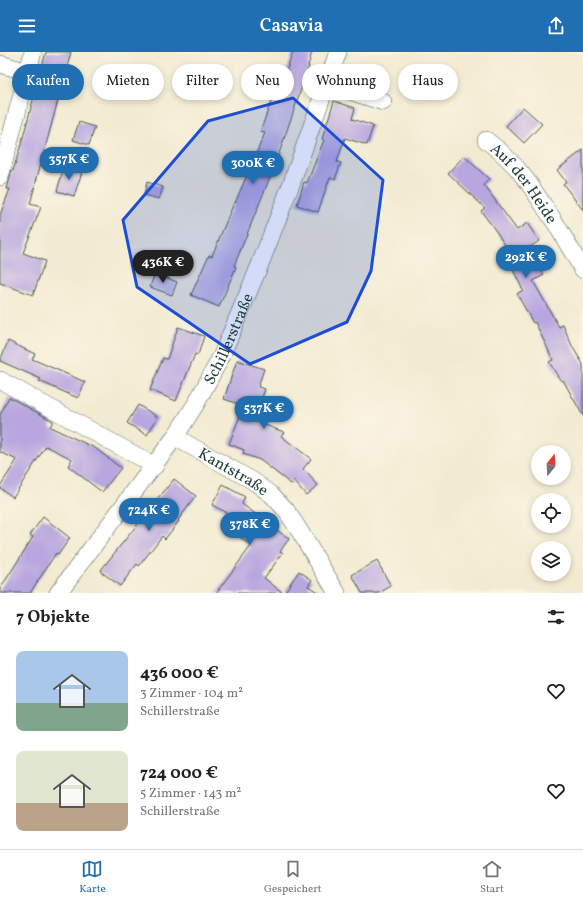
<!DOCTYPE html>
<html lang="de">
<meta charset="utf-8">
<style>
:root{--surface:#fff;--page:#f2f2f2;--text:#202124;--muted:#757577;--line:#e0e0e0;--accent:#1f6fb2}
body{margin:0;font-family:Vollkorn,serif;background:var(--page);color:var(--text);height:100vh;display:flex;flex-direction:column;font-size:15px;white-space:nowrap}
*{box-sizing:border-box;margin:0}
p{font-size:13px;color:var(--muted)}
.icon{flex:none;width:22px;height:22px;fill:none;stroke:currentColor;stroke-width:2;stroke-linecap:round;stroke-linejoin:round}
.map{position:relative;height:541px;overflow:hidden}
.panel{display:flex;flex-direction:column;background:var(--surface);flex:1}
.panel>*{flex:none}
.guide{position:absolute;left:12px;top:12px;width:559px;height:36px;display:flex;gap:8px}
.needle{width:26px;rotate:18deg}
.tools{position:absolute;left:531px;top:393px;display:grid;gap:8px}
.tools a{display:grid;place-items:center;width:40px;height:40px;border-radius:50%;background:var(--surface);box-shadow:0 2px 6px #0003;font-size:20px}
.price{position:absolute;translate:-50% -34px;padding:0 9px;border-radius:14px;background:var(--accent);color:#fff;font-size:13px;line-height:26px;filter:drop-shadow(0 1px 2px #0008)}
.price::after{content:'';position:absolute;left:50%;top:24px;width:12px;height:9px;margin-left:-6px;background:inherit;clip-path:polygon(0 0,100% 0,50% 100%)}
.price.selected{background:#222;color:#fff}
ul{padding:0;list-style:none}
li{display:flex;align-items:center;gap:12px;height:100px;padding:0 16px}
li span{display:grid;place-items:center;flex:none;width:112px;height:80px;border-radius:8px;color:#555}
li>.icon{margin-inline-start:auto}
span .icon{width:48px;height:48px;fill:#fffc;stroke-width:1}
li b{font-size:17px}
h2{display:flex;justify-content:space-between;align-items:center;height:48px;padding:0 16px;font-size:17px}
.chip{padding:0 14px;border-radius:18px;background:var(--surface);box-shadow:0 2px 6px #0003;font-size:14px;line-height:36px}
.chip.selected{background:var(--accent);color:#fff}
header{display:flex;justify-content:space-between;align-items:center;height:52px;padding:0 16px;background:var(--accent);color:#fff;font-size:18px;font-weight:600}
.menu{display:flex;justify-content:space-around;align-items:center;height:56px;border-top:1px solid var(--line);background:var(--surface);font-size:11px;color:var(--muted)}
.menu a{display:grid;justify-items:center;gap:2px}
.menu .selected{color:var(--accent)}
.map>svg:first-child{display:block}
</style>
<header><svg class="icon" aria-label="menu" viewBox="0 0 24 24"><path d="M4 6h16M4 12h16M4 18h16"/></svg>Casavia<svg class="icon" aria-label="share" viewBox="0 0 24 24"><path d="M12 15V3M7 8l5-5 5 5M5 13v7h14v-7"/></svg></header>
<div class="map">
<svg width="583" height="541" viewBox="0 0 583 541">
<rect width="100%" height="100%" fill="#fcf5e5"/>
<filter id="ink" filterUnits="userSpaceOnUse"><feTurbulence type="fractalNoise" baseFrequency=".025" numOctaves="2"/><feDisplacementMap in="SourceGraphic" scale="8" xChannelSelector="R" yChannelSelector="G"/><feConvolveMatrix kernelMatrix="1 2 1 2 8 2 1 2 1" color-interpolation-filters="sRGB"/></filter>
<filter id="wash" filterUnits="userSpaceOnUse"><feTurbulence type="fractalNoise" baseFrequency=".012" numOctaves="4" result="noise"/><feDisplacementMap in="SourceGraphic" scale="16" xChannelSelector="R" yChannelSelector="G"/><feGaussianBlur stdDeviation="0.9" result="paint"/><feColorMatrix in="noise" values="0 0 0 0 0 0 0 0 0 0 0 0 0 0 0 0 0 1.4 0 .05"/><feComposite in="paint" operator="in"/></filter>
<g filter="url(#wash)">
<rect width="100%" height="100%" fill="#f3ebd1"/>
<g id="blocks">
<path fill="#b7a6df" d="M46 0H71L30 152 41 155 23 201 45 209 33 243 0 231V163L10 137H7L12 118 13 119 22 89Z
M293 0H312L308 14H309L275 113 234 214 236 215 219 255 191 243 209 203 212 204 234 151H235L265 81 260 80 276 36 280 37Z
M334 49 355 56 352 67 373 74 367 93 345 86 337 110 341 111 335 127 330 125 318 160 297 153 304 130 307 131 324 88 322 87Z
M523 55 542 72 524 91 506 74Z
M79 70 95 75 89 93 73 88Z
M583 98V158L563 132 566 130 557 118Z
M464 104 489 127 484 133 517 178 527 171 539 189 530 195 544 223 533 229 559 275 563 273 573 296 583 312V364L563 328 561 329 549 310 553 308 535 270 533 271 517 242 523 238 513 218 519 216 498 182 481 159 485 156 448 121Z
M64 115 82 120 74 144 57 139Z
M147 130 163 135 159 147 144 143Z
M155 221 177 230 172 243 150 235Z
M178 275 204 284 198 303 195 302 176 349 150 338 163 306 167 307Z
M8 289 35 302 32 307 85 330 78 346 39 329 41 327 0 309Z
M237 308 264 317 258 335 265 337 254 369 284 380 281 384 311 407 303 417 318 433 306 443 294 429 291 432 260 408 243 402 244 398 229 392 244 354 224 347Z
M9 345 53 369 50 375 95 396 121 416 102 440 68 414 72 407 46 394 13 445 0 436V434L17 408 0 400V363Z
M138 353 158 365 147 383 127 371Z
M174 427 196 444 178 468 179 469 165 487 162 484 139 514 137 512 120 534 100 519Z
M223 433 245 445 242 452 289 487 280 499 283 501 264 526 283 541H216L251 494 224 473 231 463 212 453Z
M43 465 70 486 58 503 56 501 30 541H0V537L33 485 30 483Z
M377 509 391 534 379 541H362L352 523Z
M299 519 312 528 308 534 319 541H284Z"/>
</g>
</g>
<g filter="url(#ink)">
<use href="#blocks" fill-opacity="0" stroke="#3f574c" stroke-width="1"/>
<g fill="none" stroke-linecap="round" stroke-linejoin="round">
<defs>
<g id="minor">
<path d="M0 12 28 20"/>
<path d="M328 32 383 50"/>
<path id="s1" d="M486 88 501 100 516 115 528 130 556 172 583 218"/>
<path d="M0 125 33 0"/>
<path d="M0 328 155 414"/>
<path id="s2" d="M175 385 253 429 271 442 286 458 299 478 337 541"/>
<path id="s3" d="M58 541 175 385 197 350 221 305 259 215 292 130 338 0"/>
</g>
</defs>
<use href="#minor" stroke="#3f574c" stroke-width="18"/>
<use href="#minor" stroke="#fff" stroke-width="17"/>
</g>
</g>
<path fill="#1d4ed8" fill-opacity="0.2" stroke="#1d4ed8" stroke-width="3" stroke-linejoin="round" d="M293 46 383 128 371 219 347 270 250 312 137 235 123 168 208 69Z"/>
<g text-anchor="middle" stroke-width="3.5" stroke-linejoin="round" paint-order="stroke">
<g font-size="16" fill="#1f3d34" stroke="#fcf5e5">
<text dy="6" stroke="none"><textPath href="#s1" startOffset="58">Auf der Heide</textPath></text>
<text dy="6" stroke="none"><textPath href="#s3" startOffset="307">Schillerstraße</textPath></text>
<text dy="6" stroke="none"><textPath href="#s2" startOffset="68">Kantstraße</textPath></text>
</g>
</g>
</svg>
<div class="tools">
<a><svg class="needle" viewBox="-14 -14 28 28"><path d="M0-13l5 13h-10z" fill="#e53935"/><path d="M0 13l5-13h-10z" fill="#757577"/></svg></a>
<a><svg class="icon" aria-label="locate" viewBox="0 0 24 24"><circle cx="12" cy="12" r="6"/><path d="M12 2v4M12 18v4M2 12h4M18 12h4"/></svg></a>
<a><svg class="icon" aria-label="layers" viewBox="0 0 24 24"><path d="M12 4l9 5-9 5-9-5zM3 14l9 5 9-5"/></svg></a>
</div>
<b class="price" style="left:69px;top:129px">357K €</b>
<b class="price" style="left:253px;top:133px">300K €</b>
<b class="price" style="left:526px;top:227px">292K €</b>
<b class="price selected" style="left:163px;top:232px">436K €</b>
<b class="price" style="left:264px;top:378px">537K €</b>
<b class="price" style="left:149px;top:480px">724K €</b>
<b class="price" style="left:250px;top:494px">378K €</b>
<div class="guide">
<a class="chip selected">Kaufen</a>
<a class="chip">Mieten</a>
<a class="chip">Filter</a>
<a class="chip">Neu</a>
<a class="chip">Wohnung</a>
<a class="chip">Haus</a>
</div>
</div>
<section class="panel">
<h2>7 Objekte<svg class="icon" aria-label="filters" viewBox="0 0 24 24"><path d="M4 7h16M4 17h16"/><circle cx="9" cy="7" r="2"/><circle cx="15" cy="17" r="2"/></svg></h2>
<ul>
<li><span style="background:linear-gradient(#a9c7e8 65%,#7fa58c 0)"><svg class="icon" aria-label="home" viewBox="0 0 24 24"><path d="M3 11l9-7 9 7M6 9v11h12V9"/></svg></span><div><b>436 000 €</b><p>3 Zimmer · 104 m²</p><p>Schillerstraße</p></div><svg class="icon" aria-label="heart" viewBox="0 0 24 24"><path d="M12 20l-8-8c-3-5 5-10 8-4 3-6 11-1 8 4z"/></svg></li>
<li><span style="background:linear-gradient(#dfe7d0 65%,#b9a48a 0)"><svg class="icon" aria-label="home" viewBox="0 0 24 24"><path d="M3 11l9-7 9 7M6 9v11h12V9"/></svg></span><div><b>724 000 €</b><p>5 Zimmer · 143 m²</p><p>Schillerstraße</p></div><svg class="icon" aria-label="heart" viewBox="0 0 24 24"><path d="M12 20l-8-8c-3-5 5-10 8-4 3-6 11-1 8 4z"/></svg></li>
</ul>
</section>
<nav class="menu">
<a class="selected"><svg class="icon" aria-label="map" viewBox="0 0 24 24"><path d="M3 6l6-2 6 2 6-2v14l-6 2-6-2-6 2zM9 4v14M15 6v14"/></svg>Karte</a>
<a><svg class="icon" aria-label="saved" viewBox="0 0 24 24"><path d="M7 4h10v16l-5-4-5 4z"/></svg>Gespeichert</a>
<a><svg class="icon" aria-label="home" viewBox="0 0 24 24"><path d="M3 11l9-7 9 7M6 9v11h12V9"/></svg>Start</a>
</nav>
